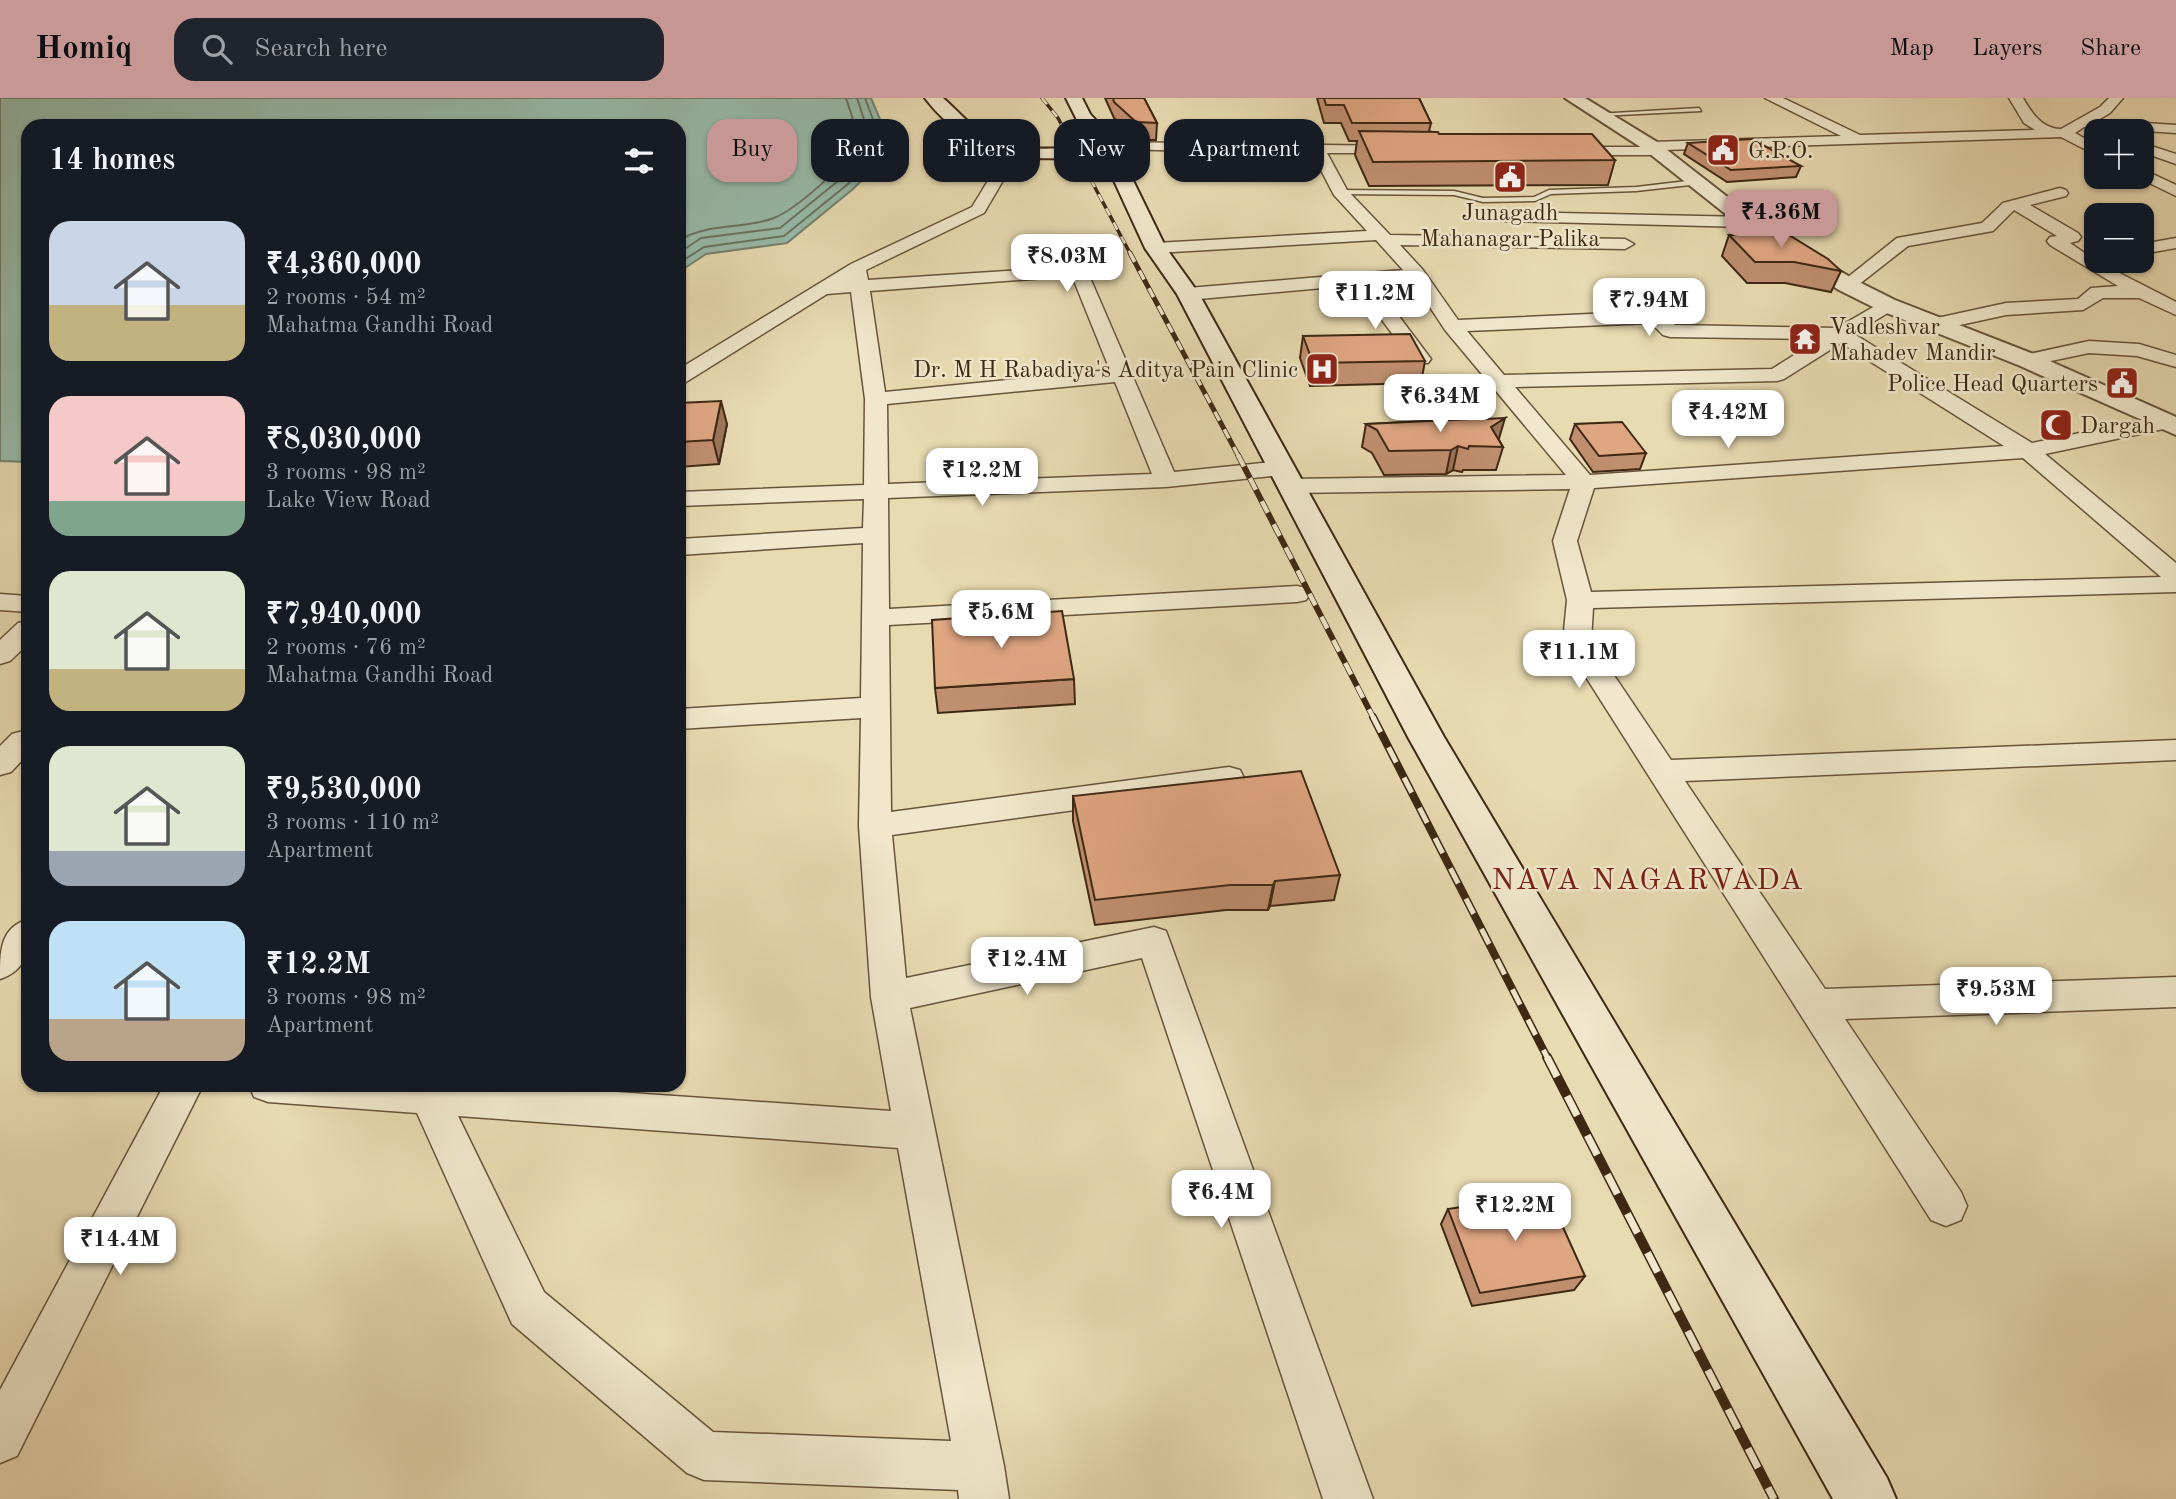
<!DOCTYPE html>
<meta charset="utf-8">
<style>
:root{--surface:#171b24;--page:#20242c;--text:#f1f3f6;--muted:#9ea1a6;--accent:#c59692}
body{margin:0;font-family:"Old Standard TT",serif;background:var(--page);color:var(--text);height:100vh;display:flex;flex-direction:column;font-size:26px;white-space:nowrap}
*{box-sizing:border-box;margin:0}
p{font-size:23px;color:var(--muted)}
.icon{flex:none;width:38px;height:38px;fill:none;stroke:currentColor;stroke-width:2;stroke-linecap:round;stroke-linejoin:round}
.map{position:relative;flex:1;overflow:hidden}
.panel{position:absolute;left:21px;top:21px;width:665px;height:973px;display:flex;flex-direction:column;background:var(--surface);border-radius:21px;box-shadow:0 2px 5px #0004}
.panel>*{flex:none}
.hud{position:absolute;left:707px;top:21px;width:665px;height:63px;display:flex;gap:14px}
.controls{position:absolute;left:2084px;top:21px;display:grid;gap:14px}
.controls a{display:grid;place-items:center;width:70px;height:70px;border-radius:14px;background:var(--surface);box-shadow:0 2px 5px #0004;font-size:35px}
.price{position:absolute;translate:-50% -60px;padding:0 16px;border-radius:14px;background:#fff;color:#222;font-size:23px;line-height:46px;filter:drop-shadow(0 2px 4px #0008)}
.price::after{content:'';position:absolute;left:50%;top:42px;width:21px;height:16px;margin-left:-10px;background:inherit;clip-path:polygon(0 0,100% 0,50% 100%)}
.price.selected{background:var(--accent);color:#111}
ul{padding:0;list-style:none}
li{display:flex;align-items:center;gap:21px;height:175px;padding:0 28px}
li span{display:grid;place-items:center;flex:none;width:196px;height:140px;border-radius:21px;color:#555}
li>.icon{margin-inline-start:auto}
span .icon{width:84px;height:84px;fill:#fffc;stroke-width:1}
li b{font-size:30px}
h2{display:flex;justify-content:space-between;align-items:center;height:84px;padding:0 28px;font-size:30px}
.chip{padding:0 24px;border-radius:21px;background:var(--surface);box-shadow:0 2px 5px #0004;font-size:24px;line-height:63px}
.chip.selected{background:var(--accent);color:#111}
header{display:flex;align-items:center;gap:42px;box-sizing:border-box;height:98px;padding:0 35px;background:var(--accent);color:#111}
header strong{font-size:33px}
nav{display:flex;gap:38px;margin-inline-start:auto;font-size:24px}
.search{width:490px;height:63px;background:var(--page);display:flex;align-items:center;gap:18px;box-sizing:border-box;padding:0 24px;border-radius:21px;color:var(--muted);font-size:26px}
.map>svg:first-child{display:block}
</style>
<header>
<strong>Homiq</strong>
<div class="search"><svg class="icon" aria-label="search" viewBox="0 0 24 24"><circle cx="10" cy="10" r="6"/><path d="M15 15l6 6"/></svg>Search here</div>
<nav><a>Map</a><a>Layers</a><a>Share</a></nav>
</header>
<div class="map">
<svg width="2176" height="1401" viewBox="0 0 2176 1401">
<rect width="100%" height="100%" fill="#e8dab1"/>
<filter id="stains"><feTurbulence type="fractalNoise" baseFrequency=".00286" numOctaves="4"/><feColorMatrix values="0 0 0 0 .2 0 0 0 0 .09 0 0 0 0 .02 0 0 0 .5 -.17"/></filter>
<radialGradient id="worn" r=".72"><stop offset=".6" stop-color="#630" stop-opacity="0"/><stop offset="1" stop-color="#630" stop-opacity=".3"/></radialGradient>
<path fill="#97bbaa" stroke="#73806e" stroke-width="2" d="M0 0H871L893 52 853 91 787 145 706 156 679 174V28H28V364L0 363Z"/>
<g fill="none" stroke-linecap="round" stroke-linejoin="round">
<path stroke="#6a725f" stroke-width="2" d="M679 142C711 124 742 132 774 120 799 110 843 67 861 46L846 0
M679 155 701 140 780 130 843 79 873 49 857 0
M679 165 704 149 784 138 848 86 884 51 865 0"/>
<defs>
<path id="service" d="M1699 10 1701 13 1599 18 1596 16Z
M1696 82 1699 86 1636 93 1551 96 1535 103 1483 104 1454 97 1340 96 1336 94 1340 92 1454 93 1483 100 1534 99 1549 92 1636 89Z"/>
<path id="minor" d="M1765 0H1783L1860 37 2035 32 2024 25 2009 0H2023C2031 14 2042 31 2061 31L2100 9 2109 0H2123L2110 15 2098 22 2176 27V35L2084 29 2075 35 2096 47V57L2061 39 1664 52 1662 56 1657 57H1564L1557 53 1564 49H1644L1651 44 1841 38Z
M1022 41 1029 45 1019 55 984 115 866 172 868 182 1085 168 1174 374 1282 363 1290 365 1293 370 1290 375 1282 377 1166 389 888 400 889 511 1297 488 1306 490 1310 496 1306 502 1297 504 889 527 891 714 1229 669 1240 672 1244 680 1240 688 1229 691 892 737 906 880 1154 829 1166 833 1373 1401H1323L1142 860 910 910 1004 1368 1009 1401H959L958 1392 704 1382 687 1375 512 1226 417 1015 268 1004 254 999 249 987H516L891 1013 871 899 859 728 861 620 679 631V611L861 600 863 445 679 457V441L863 430 864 401 679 408V394L864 387 865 301 851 194 827 196 686 284 679 286V271L851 166 972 109 1008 50ZM1072 178 1110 272 885 294 870 193ZM1115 284 1152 376 888 386 887 306ZM458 1018 898 1050 951 1343 713 1334 544 1194Z
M1113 44 1397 48 1402 49 1404 52 1402 55H1327L1347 92 1390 137 1625 141 1634 146 1625 151 1400 147 1423 172 1458 222 1656 213 1663 215 1675 227 1837 230 1887 201 1894 203 1896 207 1894 211 1854 236 2032 345 2165 317 2173 319 2176 324 2173 329 2045 356 2176 465V494L1593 510 1591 543 1671 662 2176 642V662L1685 683 1825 891 2176 879V909L1845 921 1961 1094 1967 1108 1961 1122 1946 1128 1931 1122 1563 543 1567 502 1553 443 1570 391 1291 395 1283 393 1279 388 1283 383 1291 381 1566 377 1445 232 1412 182 1374 185 1431 261 1428 265H1414L1356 187 1188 202 1181 200 1179 196 1181 192 1188 190 1403 172 1376 142 1156 155 1147 150 1156 145 1367 133 1334 97 1312 55 1108 51 1106 48ZM1651 225 1663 237 1670 239 1819 241 1772 271 1504 277 1467 233ZM1841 245 2004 348 1590 377 1515 289 1777 283 1784 281ZM2023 360 2161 479 1591 494 1577 443 1594 390Z
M2142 45 2176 56V66L2142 54Z
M2142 71 2176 87V98L2137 79H2142Z
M2060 90 2066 92 2068 95 2066 98 2030 107 2078 135 2081 139 2078 143 2070 145 2096 163 2176 204V217L2139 200H2103L2083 212 2006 217 1937 232 1930 230 1927 226 1930 222 1937 220 2006 205 2078 201 2091 190 2118 188 2050 147 2047 143 2050 139 2057 138 2014 112 1993 133 1908 148 1853 191H1841L1838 187 1897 140 1982 125 2003 105Z
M1511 114 1747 119 1755 124 1747 129 1505 123 1503 119 1505 115Z
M2176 140V150L2142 156V146Z
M2089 243 2139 246 2176 257V269L2137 258 2089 255 2027 268 2020 266 2017 262 2020 258Z
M0 496 28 498V514L0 512Z
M28 523V546L10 563 0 566V542L18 525Z
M23 633 28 634V656L11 674 0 677V648L12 636Z
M23 823 28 825C28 851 29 871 0 881 0 854 0 833 23 823Z
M164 987H203L17 1358 0 1365V1292Z"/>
<path id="tertiary" d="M1565 0H1585L1657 44 1766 129 1855 182 1895 202 2036 257 2176 319V337L2018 267 1879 212 1839 192 1752 137 1645 52Z"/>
<path id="secondary" d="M925 0H943C957 12 969 27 985 37 1019 57 1061 50 1099 47L1077 22 1066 0H1082L1090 16 1116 44 1119 48 1115 52 1122 60 1166 150 1199 196 1444 639 1887 1380 1896 1401H1833L1408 639 1177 196 1145 150 1105 63 1099 58C1026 64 974 63 925 0Z"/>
</defs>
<use href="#service" stroke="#68543b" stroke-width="3"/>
<use href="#minor" stroke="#68543b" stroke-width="3"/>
<use href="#tertiary" stroke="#68543b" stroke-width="4"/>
<use href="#secondary" stroke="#3e2814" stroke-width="4"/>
<use href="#service" fill="#f0e7cc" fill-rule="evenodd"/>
<use href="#minor" fill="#f0e7cc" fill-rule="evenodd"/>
<use href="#tertiary" fill="#f0e7cc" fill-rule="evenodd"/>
<use href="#secondary" fill="#f0e7cc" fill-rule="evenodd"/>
<defs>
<path id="rail-far4" d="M1042 0 1058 20 1131 157"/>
<path id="rail-far3" d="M1130 155 1239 359"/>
<path id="rail-far2" d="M1238 357 1374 621"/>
<path id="rail-far1" d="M1373 619 1548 961"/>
<path id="rail" d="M1547 959 1774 1401"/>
</defs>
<use href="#rail-far4" stroke="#3e2814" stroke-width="3.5"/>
<use href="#rail-far3" stroke="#3e2814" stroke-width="5"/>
<use href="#rail-far2" stroke="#3e2814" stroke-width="6"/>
<use href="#rail-far1" stroke="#3e2814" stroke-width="8"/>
<use href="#rail" stroke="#3e2814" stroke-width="10"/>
<use href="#rail-far4" stroke="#f0e7cc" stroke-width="2.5" stroke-dasharray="8" stroke-linecap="butt"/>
<use href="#rail-far3" stroke="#f0e7cc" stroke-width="3.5" stroke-dasharray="10" stroke-linecap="butt"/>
<use href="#rail-far2" stroke="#f0e7cc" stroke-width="4.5" stroke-dasharray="13" stroke-linecap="butt"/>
<use href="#rail-far1" stroke="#f0e7cc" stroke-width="5" stroke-dasharray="17" stroke-linecap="butt"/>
<use href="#rail" stroke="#f0e7cc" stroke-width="7" stroke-dasharray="22" stroke-linecap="butt"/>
</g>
<path fill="#c08f70" stroke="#3e2814" stroke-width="2" d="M1105 0H1144L1157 25 1156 42H1136L1114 20Z
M1317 0H1419L1431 25 1429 33 1439 36 1615 62 1608 87 1369 88 1355 57 1357 43H1349L1341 25H1324Z
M1688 45 1801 68 1796 79 1727 84 1684 56Z
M1729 137 1841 173 1831 194 1785 185H1747L1722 158Z
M1303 238 1425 263 1421 285 1310 288 1300 260Z
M679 305 727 326 719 366 679 369Z
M1470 321 1499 342 1503 349 1496 372H1463L1462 374 1453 372 1446 376 1384 377 1372 355 1362 349 1366 326Z
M1575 326 1646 355 1640 371 1593 374 1570 341Z
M1074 581 1075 606 938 615 935 590Z
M1073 698 1340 777 1334 802 1270 808 1268 812H1226L1095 827 1073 723Z
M1448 1111 1585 1178 1574 1192 1472 1208 1441 1126Z"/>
<path fill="#9c745b" stroke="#3e2814" stroke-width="2" d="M721 303 727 326 719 366 713 342Z
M1505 320 1498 344 1491 329Z
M1458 348 1453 372 1446 376 1451 352Z
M1275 783 1270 808 1268 812 1273 787Z"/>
<path fill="#dfa682" stroke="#3e2814" stroke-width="2" d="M1113 0H1144L1157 25 1136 24 1114 4Z
M1324 0H1419L1431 25H1352L1344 7H1326Z
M1359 33 1438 34 1439 36H1592L1615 62 1373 64Z
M1752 41 1801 68 1731 72 1688 45Z
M1729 137H1789L1828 161 1841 173 1794 164H1755Z
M1410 236 1425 263 1313 265 1303 238Z
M721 303 713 342 679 344V305Z
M1477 308 1486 321 1505 320 1491 329 1503 349 1469 348 1468 351 1458 348 1451 352 1389 353 1377 332 1366 326 1470 321Z
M1622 324 1646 355 1599 358 1575 326Z
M1062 513 1074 581 935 590 932 522Z
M1301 673 1340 777 1275 783 1273 787H1230L1095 802 1073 698Z
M1548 1096 1585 1178 1480 1195 1448 1111Z"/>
<defs>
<symbol id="civic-square" viewBox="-11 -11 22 22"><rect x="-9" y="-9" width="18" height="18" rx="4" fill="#8f2418" stroke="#f0e7cc"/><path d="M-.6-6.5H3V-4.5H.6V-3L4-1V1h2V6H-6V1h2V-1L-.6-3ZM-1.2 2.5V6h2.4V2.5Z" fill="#fff"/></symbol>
<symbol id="temple-square" viewBox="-11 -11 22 22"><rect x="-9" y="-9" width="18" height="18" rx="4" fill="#8f2418" stroke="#f0e7cc"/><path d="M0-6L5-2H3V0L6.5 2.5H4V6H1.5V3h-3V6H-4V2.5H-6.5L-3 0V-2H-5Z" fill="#fff"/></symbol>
<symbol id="hospital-square" viewBox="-11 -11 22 22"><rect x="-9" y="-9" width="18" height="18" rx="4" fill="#8f2418" stroke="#f0e7cc"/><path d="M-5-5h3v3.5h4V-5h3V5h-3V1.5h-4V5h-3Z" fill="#fff"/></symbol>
<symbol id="mosque-square" viewBox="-11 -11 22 22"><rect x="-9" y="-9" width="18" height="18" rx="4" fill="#8f2418" stroke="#f0e7cc"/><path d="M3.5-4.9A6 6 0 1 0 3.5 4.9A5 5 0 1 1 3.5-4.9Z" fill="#fff"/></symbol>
</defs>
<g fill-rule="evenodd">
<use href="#civic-square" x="1704" y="33" width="38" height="38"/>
<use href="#civic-square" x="1491" y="60" width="38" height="38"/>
<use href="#temple-square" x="1786" y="222" width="38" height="38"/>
<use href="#hospital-square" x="1303" y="252" width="38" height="38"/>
<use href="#civic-square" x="2103" y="266" width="38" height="38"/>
<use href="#mosque-square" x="2037" y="308" width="38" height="38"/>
</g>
<g text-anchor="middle" stroke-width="5" stroke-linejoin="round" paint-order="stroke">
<g font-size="23" fill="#3e2814" stroke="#f0e7cc" text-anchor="start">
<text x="1748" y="60">G.P.O.</text>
<text x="1510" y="122" text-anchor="middle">Junagadh<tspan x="1510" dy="26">Mahanagar Palika</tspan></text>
<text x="1829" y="236">Vadleshvar<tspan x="1829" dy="26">Mahadev Mandir</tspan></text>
<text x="1298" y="279" text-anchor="end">Dr. M H Rabadiya's Aditya Pain Clinic</text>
<text x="2098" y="293" text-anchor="end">Police Head Quarters</text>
<text x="2080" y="335">Dargah</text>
</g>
<g font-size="30" letter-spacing="2" fill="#7a1f14" stroke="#f0e7cc">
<text x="1648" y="791">NAVA NAGARVADA</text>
</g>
</g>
<rect width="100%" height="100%" filter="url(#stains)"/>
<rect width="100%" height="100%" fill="url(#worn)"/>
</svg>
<div class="controls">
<a>+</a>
<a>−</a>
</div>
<b class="price selected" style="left:1781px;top:152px">₹4.36M</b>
<b class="price" style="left:1067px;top:196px">₹8.03M</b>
<b class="price" style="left:1375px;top:233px">₹11.2M</b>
<b class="price" style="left:1649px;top:240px">₹7.94M</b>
<b class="price" style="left:1440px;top:336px">₹6.34M</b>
<b class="price" style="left:1728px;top:352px">₹4.42M</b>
<b class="price" style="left:982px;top:410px">₹12.2M</b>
<b class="price" style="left:1001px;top:552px">₹5.6M</b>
<b class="price" style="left:1579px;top:592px">₹11.1M</b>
<b class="price" style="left:1027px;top:899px">₹12.4M</b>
<b class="price" style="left:1996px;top:929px">₹9.53M</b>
<b class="price" style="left:1221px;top:1132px">₹6.4M</b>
<b class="price" style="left:1515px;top:1145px">₹12.2M</b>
<b class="price" style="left:120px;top:1179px">₹14.4M</b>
<div class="hud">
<a class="chip selected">Buy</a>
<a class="chip">Rent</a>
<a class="chip">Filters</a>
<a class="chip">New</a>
<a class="chip">Apartment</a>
</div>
<section class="panel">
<h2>14 homes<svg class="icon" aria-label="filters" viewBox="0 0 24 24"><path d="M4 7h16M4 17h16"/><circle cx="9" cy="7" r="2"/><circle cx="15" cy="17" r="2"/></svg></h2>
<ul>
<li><span style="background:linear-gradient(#c9d6e8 60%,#c2b280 0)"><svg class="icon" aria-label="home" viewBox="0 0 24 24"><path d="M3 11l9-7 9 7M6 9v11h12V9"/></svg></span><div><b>₹4,360,000</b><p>2 rooms · 54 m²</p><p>Mahatma Gandhi Road</p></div></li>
<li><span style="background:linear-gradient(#f6c9c9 75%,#7fa58c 0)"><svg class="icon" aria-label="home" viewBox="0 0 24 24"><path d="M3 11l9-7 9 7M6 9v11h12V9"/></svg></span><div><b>₹8,030,000</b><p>3 rooms · 98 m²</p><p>Lake View Road</p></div></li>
<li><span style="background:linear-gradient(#dfe7d0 70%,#c2b280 0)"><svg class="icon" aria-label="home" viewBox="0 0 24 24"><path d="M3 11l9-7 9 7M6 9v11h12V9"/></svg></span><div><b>₹7,940,000</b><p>2 rooms · 76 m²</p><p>Mahatma Gandhi Road</p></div></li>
<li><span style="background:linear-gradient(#dfe7d0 75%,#9aa5b1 0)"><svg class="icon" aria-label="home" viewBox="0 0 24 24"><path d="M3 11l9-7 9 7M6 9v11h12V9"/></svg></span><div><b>₹9,530,000</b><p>3 rooms · 110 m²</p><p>Apartment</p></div></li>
<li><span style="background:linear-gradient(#bfe0f5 70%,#b9a48a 0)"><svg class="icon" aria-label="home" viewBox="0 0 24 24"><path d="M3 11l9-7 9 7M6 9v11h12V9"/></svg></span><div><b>₹12.2M</b><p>3 rooms · 98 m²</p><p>Apartment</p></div></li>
</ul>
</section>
</div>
